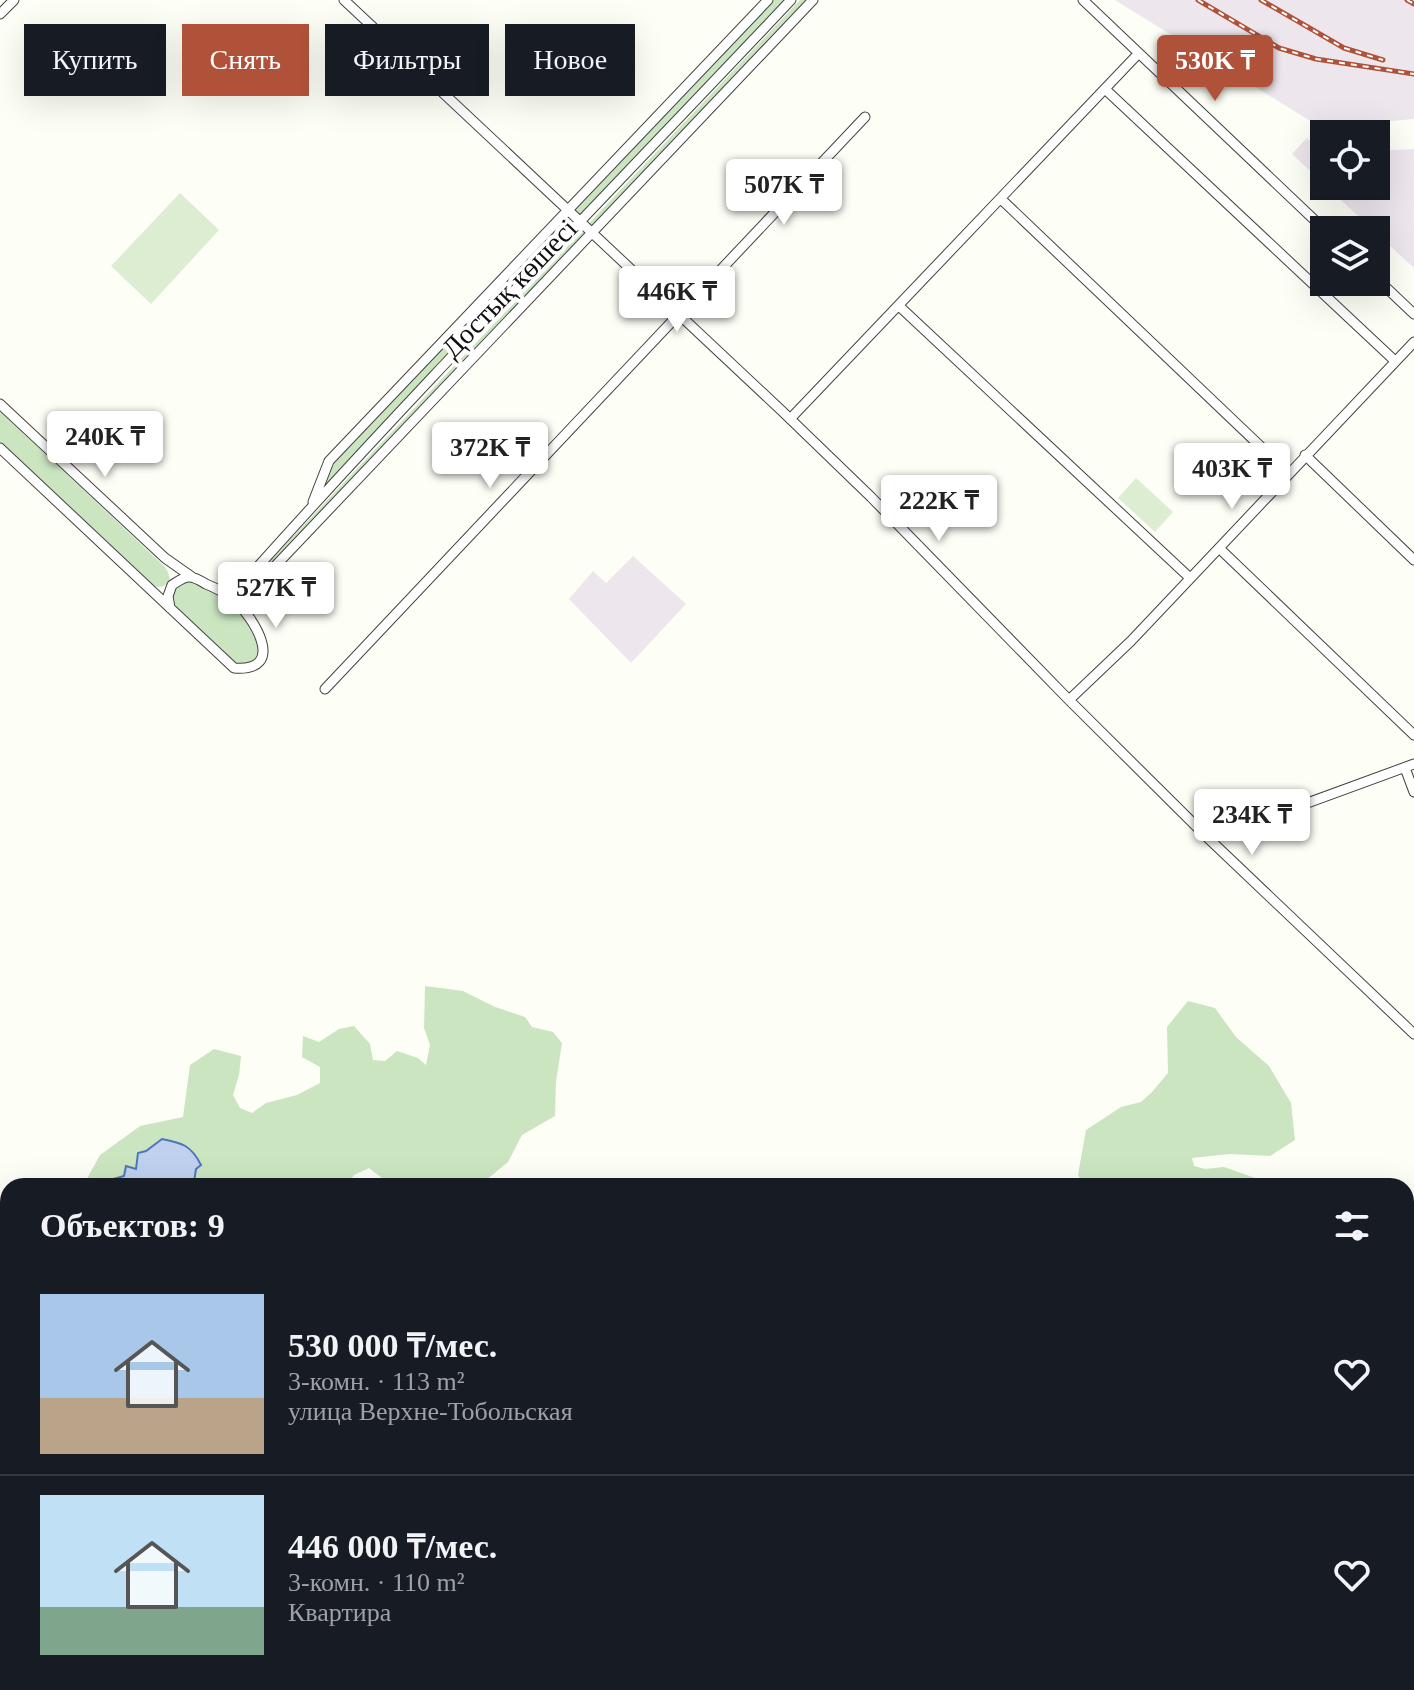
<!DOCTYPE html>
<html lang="ru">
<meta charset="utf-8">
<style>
:root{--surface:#171b24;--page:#20242c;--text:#f1f3f6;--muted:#9ea1a6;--line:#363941;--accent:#b05139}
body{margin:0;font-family:Georgia,serif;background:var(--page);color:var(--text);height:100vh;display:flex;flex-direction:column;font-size:30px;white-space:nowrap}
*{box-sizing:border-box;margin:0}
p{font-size:26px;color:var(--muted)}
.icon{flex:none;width:44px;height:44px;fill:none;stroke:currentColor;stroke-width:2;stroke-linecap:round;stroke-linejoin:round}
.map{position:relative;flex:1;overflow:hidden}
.side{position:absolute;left:0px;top:1178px;width:1414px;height:512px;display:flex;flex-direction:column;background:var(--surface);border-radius:24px 24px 0 0;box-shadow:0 8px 32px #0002}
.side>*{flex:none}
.top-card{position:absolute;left:24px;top:24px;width:800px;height:72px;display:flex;gap:16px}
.fabs{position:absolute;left:1310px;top:120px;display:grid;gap:16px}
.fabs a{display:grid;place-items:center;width:80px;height:80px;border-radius:0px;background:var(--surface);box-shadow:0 8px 32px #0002;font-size:40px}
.price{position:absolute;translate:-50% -68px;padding:0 18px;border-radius:8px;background:#fff;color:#222;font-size:26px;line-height:52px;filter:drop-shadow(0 2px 4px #0008)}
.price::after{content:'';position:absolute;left:50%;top:48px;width:24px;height:18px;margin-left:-12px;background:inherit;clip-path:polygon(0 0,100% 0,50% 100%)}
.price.active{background:var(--accent);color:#fff}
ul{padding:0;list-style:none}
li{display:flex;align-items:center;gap:24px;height:200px;padding:0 40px}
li+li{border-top:2px solid var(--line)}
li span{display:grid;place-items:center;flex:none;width:224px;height:160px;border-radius:0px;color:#555}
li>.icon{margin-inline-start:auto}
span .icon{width:96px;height:96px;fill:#fffc;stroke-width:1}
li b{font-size:34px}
h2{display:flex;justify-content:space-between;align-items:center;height:96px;padding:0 40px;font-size:34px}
.tag{padding:0 28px;border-radius:0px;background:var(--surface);box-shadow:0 8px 32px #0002;font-size:28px;line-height:72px}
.tag.active{background:var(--accent);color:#fff}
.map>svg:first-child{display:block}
</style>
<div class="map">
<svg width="1414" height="1690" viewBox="0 0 1414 1690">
<rect width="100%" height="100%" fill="#fdfef5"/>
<path fill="#ede6ec" d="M1115 0H1414V119L1320 127Z
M1307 138 1324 153V184L1292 154Z
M1414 149V268L1376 233V230H1373L1326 186H1376V151Z
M633 556 686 604 631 663 569 599 593 571 606 583Z"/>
<path fill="#cbe5c1" d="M773 0H785L324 488 331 463Z
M800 0H808L253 587 249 583Z
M0 411 165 567 168 572 170 580C165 587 161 588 153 586L0 442Z
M191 581C206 588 227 595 238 608 248 619 255 636 261 649L257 660 247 666 235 663 174 606C171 589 174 583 191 581Z
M425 986 463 991 495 1007 525 1017 532 1027 553 1032 562 1043 556 1082 555 1116 522 1135 508 1162 479 1186H392L369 1168 354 1175 346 1186H83L100 1155 140 1126 183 1117 190 1065 214 1049 241 1056 239 1075 233 1095 240 1108 252 1113 266 1103 297 1095 320 1083V1067L302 1057 303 1036 319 1042 339 1029 354 1026 370 1044 373 1060 385 1061 397 1051 418 1058 426 1065 430 1045 424 1028Z
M1188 1001 1215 1008 1236 1037 1269 1066 1291 1103 1295 1140 1270 1156 1230 1154 1192 1158 1194 1166 1205 1169 1224 1167 1258 1179 1260 1186H1084L1078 1175 1086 1130 1121 1107 1141 1102 1152 1092 1168 1073 1167 1027Z"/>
<path fill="#ddedd2" d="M180 193 219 230 151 304 111 266Z
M1136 478 1173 512 1155 532 1118 498Z"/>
<path fill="#bfd1ef" stroke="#4f76bd" stroke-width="2" d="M162 1139C182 1143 191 1145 201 1165L196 1169 194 1182 196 1186H112L110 1180 124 1176 126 1166 136 1169 138 1153 146 1151Z"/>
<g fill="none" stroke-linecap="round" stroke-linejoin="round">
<defs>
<path id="minor" d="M344 0 783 412 871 497 1069 700 1209 839 1414 1034
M1083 0 1325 230
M0 14 14 0
M1105 89 1395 361
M1001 199 1279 464 1286 477
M1376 278 1414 314
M899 306 1190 578
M0 404 165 558 192 577
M790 419 1138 54
M0 448 234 668C288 672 254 617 233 599 225 593 216 588 206 584 201 581 195 577 189 577 183 577 177 582 172 585L168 596 170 608
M1305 455 1414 560
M313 502 329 461 768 0
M1219 548 1414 735
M221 590 238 587 245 581C422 383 609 193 791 0
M245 611 254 589 260 582 813 0
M325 689 865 117
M1069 700 1131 641 1414 342
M1405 768 1414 792
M1209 839 1414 764
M1406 1368 1414 1360
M1360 1682 1368 1690"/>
</defs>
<use href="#minor" stroke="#434343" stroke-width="11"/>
<use href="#minor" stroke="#fff" stroke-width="9"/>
<defs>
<path id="rail" d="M1198 0 1279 48 1316 59 1414 74
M1261 0 1344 48 1383 60
M1407 0 1414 4"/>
</defs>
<use href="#rail" stroke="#b05139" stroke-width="5"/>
<use href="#rail" stroke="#fff" stroke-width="2" stroke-dasharray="6" stroke-linecap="butt"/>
</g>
<g text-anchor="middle" stroke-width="8" stroke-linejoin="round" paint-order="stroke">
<g font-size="28" fill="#101010" stroke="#fff">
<text transform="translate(509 288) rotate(-46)" y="10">Достық көшесі</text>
</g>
</g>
</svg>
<div class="fabs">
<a><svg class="icon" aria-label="locate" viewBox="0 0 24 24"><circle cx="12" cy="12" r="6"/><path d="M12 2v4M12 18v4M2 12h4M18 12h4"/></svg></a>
<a><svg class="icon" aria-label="layers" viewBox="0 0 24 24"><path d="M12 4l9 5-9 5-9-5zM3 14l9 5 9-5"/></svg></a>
</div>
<b class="price active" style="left:1215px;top:103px">530K ₸</b>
<b class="price" style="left:784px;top:227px">507K ₸</b>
<b class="price" style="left:677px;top:334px">446K ₸</b>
<b class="price" style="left:105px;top:479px">240K ₸</b>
<b class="price" style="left:490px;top:490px">372K ₸</b>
<b class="price" style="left:1232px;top:511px">403K ₸</b>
<b class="price" style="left:939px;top:543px">222K ₸</b>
<b class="price" style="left:276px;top:630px">527K ₸</b>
<b class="price" style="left:1252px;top:857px">234K ₸</b>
<div class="top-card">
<a class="tag">Купить</a>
<a class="tag active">Снять</a>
<a class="tag">Фильтры</a>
<a class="tag">Новое</a>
</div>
<section class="side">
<h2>Объектов: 9<svg class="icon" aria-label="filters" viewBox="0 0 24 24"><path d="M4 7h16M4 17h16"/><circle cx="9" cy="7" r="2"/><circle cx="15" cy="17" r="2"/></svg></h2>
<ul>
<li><span style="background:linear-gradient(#a9c7e8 65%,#b9a48a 0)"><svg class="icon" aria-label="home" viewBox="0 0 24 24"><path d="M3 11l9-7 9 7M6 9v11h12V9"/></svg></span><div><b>530 000 ₸/мес.</b><p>3-комн. · 113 m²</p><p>улица Верхне-Тобольская</p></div><svg class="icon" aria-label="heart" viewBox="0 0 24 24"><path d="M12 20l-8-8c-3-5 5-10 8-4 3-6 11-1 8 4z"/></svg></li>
<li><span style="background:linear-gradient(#bfe0f5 70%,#7fa58c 0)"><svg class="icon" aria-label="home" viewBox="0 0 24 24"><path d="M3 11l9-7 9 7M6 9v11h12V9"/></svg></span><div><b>446 000 ₸/мес.</b><p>3-комн. · 110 m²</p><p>Квартира</p></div><svg class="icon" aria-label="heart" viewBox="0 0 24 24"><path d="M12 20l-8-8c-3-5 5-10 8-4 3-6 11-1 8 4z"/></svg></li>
</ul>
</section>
</div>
